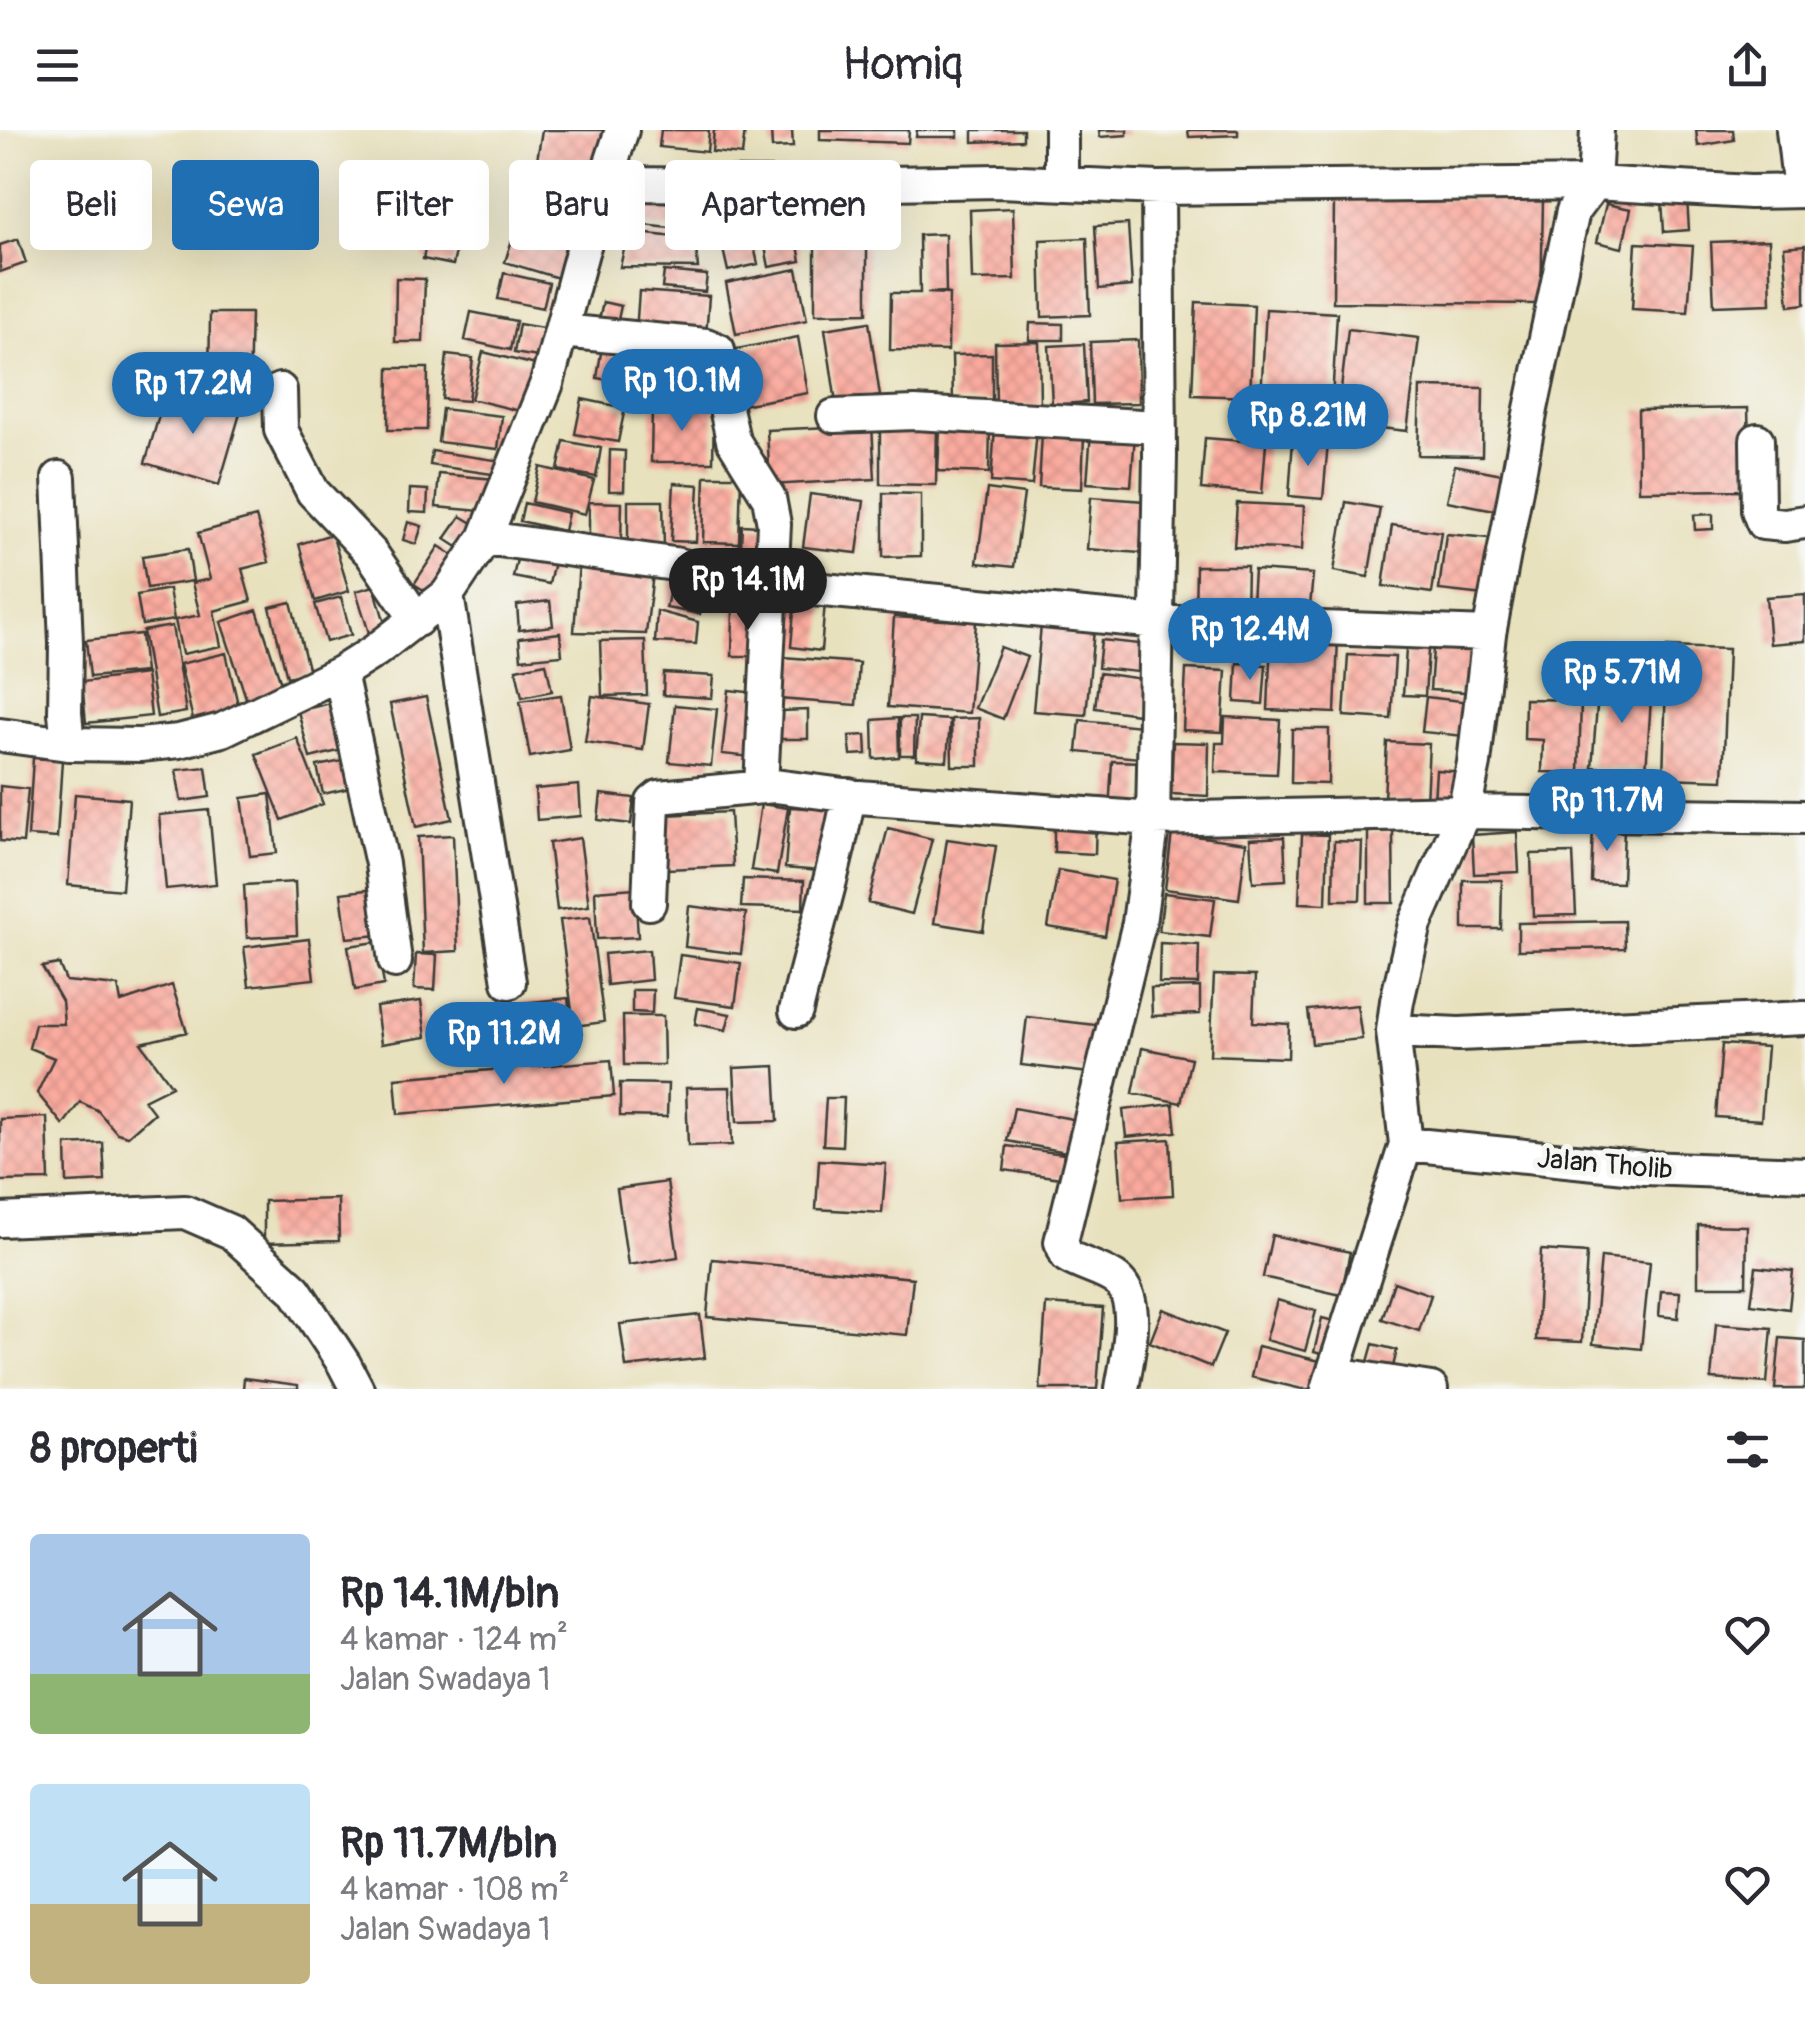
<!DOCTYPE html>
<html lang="id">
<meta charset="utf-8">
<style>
:root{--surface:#fff;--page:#f7f7f7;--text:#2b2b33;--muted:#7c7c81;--accent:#1f6fb2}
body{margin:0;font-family:Pangolin,sans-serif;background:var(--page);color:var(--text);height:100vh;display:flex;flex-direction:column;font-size:38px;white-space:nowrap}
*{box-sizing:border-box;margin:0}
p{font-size:32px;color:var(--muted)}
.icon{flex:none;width:55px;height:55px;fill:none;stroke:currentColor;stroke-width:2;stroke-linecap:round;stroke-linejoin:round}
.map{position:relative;height:1259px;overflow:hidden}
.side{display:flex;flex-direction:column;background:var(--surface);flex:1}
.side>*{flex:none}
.guide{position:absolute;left:30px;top:30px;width:1000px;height:90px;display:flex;gap:20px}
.price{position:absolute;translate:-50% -85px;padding:0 22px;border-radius:35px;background:var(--accent);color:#fff;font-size:32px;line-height:65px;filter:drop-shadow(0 2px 5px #0008)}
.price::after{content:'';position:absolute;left:50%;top:60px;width:30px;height:22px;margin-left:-15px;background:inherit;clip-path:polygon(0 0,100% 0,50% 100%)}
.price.selected{background:#222;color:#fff}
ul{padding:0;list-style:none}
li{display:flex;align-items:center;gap:30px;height:250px;padding:0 30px}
li span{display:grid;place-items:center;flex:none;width:280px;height:200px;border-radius:10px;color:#555}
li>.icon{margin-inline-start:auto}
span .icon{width:120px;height:120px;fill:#fffc;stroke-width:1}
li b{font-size:42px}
h2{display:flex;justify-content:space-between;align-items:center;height:120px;padding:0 30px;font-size:42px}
.chip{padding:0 35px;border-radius:10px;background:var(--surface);box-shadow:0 10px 40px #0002;font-size:35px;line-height:90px}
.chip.selected{background:var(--accent);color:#fff}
header{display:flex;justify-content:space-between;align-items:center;height:130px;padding:0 30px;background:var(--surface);font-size:45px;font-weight:600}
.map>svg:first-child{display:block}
</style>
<header><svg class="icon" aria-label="menu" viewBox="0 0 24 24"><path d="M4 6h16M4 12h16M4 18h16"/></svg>Homiq<svg class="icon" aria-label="share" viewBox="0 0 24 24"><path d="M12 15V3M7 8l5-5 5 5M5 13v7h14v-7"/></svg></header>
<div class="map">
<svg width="1805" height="1259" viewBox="0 0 1805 1259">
<defs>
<pattern id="building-cross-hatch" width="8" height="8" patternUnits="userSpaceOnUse" patternTransform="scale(2.5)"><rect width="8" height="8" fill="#faaa9e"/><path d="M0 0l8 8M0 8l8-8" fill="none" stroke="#d69288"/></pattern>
</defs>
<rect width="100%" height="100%" fill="#f6f6f2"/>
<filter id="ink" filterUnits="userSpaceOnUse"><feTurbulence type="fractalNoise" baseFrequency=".01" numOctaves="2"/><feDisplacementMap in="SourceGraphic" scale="20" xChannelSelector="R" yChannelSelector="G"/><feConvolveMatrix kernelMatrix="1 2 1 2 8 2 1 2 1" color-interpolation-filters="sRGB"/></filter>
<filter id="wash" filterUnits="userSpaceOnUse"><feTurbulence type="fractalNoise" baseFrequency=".0048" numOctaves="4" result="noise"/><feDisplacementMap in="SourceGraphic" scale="40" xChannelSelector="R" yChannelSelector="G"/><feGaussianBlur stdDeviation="2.25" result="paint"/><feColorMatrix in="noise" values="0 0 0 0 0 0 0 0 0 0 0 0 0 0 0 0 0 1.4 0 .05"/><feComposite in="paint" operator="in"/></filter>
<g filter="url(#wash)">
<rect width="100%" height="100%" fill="#e8e1bd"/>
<g id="blocks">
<path fill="url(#building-cross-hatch)" d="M542 0H604L595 51 535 42Z
M661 0H709L707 22 659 17Z
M714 0H745L742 25 712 22Z
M771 0H792L793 17 772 18Z
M820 0H909L908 13 820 10Z
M917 0H958V7H916Z
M973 0H1023V10L973 12Z
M1099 0H1127V5L1100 7Z
M1188 0H1238V5L1189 7Z
M1696 0H1733L1734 10 1698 16Z
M530 53 590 72 565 150 505 132Z
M1334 67 1543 70 1541 174 1333 172Z
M1687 68 1689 100 1664 102 1662 70Z
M638 69 699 76 696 101 635 94Z
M1606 74 1631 79 1622 118 1597 112Z
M790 75 801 131 769 137 758 81Z
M745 77 758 134 728 141 715 84Z
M1013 78 1015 149 972 150 970 80Z
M430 92 461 99 453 135 423 129Z
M1128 94 1132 156 1099 159 1095 96Z
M867 101V183L815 184V102Z
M628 102 695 109 698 138 620 137Z
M945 104 946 162 927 163 949 164 948 221 890 220 891 163H920L919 105Z
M1087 108 1090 185 1042 187 1040 110Z
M18 109 26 133 0 142V115Z
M1769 110 1771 174 1714 176 1711 112Z
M1636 113 1693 116 1688 182 1632 179Z
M1805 115V174L1789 176 1784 117Z
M797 139 807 190 736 204 726 153Z
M664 141 707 145 705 162 662 158Z
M504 143 549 153 543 178 498 169Z
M396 148 425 149 423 212H395Z
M639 161 709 166 706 207 636 202Z
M603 172 621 176 615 203 597 199Z
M1196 172 1254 175 1250 267 1192 265Z
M1266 179 1337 183 1332 271 1261 267Z
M471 182 516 191 510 220 465 210Z
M210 183H251L249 258H209Z
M869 192 880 266 836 273 825 199Z
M1030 193 1063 194V210H1029Z
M519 194 555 200 550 229 514 223Z
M1348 199 1419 208 1407 301 1337 293Z
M798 207 808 263 742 275 732 220Z
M603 210 667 221 660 260 597 248Z
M1138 210 1139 273 1092 274 1090 212Z
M1039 212 1040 276H996L995 213Z
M1084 214 1087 272 1052 275 1049 216Z
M675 219 718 222 714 270 671 267Z
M483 222 544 237 532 284 471 269Z
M992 224V272H953L952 225Z
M447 225 473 228 468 271 442 269Z
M389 238H428L427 300H388Z
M1420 257 1483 258 1482 326 1418 325Z
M167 259 241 280 219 355 145 333Z
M582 269 625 278 618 312 575 304Z
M652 277H714L713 332H651Z
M1748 278 1750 360 1639 361 1638 280Z
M442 279 502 286 498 319 438 312Z
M880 292 937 293 936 355 880 354Z
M872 295 875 349 770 355 767 300Z
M940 296 990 297 989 343 938 341Z
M995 297 1037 300 1032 355 991 352Z
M1091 302 1135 305 1131 356 1087 353Z
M1042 303 1084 305 1082 359 1039 357Z
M1205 308 1266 313 1262 364 1201 359Z
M1293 310 1328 312 1323 369 1289 366Z
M564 311 601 318 596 347 558 340Z
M610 320 625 321 624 361H609Z
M432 321 509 332 506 346 430 335Z
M1455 335 1502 344 1495 380 1447 371Z
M540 337 594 350 585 384 532 372Z
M439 344 495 349 492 382 436 377Z
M705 346H741L739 413 703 412Z
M674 353 699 355 696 412 671 411Z
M410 359 428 360 427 383 409 382Z
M987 359 1024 364 1014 437 977 433Z
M883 363 921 364V426L883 427Z
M810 364 864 371 857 423 803 417Z
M1091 367 1144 371 1140 423 1087 419Z
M628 371H663L664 418H628Z
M589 372 622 373 621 413H589Z
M1346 372 1380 378 1368 447 1334 441Z
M524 373 568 383 564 401 520 391Z
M1237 373 1304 376 1302 420 1234 417Z
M1713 384V399L1695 400 1694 385Z
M461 386 481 398 465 422 445 409Z
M256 387 269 432 242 439 251 471 214 481 221 516 182 524 175 490 200 485 192 453 210 449 198 403Z
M408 392 422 396 416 414 403 410Z
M742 395 774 397 773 442 740 440Z
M1392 395 1441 402 1432 463 1383 456Z
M332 404 349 461 315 471 299 414Z
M1446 404 1499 409 1493 466 1439 460Z
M439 416 462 431 438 469 414 454Z
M520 416 556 423 549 454 513 447Z
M188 419 193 451 147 458 142 426Z
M579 432 654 435 646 504 574 502Z
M1196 436H1247L1246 484 1195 483Z
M1254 440 1313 444 1310 477 1252 472Z
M672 450 705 457 700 484 666 478Z
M374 456 386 497 369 503 356 461Z
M169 459 174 490 142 495 137 465Z
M1805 464V511L1770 514 1766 467Z
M341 467 351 505 326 512 315 474Z
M795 469 825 472 821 521 791 517Z
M550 471 553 496 519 500 517 475Z
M291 472 309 542 287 547 270 477Z
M257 480 283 559 247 571 221 492Z
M733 480H763L762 526H732Z
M657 481 698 492 696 514 655 512Z
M894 487 976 492 969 583 888 577Z
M1041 495 1094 500 1086 585 1033 581Z
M172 496 186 582 157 587 143 501Z
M1185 496 1243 501 1241 528 1183 524Z
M560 503 562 525 521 529 519 508Z
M141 504 145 542 90 547 86 510Z
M1407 504 1429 505 1425 566 1403 565Z
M1271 506 1338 508 1335 583 1268 580Z
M645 510 647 565 602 566 600 511Z
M1101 510 1150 515 1147 543 1098 538Z
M1000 517 1027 527 1003 589 975 578Z
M1667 517 1728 519 1723 650 1663 648Z
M1433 519 1484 521 1481 563 1430 560Z
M226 523 240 583 194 594 180 534Z
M1348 525 1395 527 1391 589 1344 586Z
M783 527 859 533 856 575 779 569Z
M546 533 552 561 522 567 516 539Z
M1237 533 1266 535 1263 574 1235 572Z
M1186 539 1226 541 1222 602 1183 600Z
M664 543 714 546 712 568 663 565Z
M1099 543 1150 550 1145 585 1095 578Z
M146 544 151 586 86 593 82 552Z
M1599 552 1652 555 1646 641 1592 637Z
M729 560 757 563 751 627 722 624Z
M561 565 570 620 530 627 520 571Z
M592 566 649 574 643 620 585 612Z
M426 567 452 689 416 697 390 574Z
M1426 567 1479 573 1475 607 1422 602Z
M1525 569 1581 570 1579 643 1542 642 1543 610 1524 609Z
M338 571 350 618 310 628 298 581Z
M675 575 717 579 711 636 669 632Z
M808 580V609H779V581Z
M1225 587 1280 590 1277 644 1215 642 1216 613H1224Z
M898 588 899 627 874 629 873 590Z
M900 588H915L914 625H900Z
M919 588 950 590 947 631 916 629Z
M979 588V636H952L951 589Z
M1080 590 1142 596 1139 628 1077 622Z
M1292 599H1329L1328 654 1291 653Z
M866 605 867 624 851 625 849 606Z
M297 608 323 674 282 690 256 624Z
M1173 612 1209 613 1208 666 1171 664Z
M1387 612 1429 614 1426 672 1384 669Z
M33 628 62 630 57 708 28 706Z
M353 629 359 656 323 664 317 636Z
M1112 631 1143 632 1141 683 1109 682Z
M206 637 210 667 181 671 176 640Z
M1436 640 1465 642 1462 675 1434 672Z
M579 655 581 686 537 690 535 659Z
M0 656 28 659 23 713 0 711Z
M75 664 129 669 122 760 68 755Z
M270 664 277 723 250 726 242 668Z
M601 664 634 668 631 694 598 690Z
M761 674 788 678 777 744 751 740Z
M790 677 840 680 832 742 785 738Z
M209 680 216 754 166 759 159 685Z
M730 682 733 736 667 739 664 685Z
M1054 686 1096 687 1095 724 1054 722Z
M1593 695 1624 697 1622 753 1591 752Z
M888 698 932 709 912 784 868 773Z
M1393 701 1394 773H1368V702Z
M1517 702 1519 742 1474 744 1472 705Z
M1172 703 1246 713 1239 769 1165 759Z
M1302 704 1328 705 1326 774 1299 773Z
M453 705 458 821 423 823 418 707Z
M1284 707 1286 750 1253 752 1250 709Z
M580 708 589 776 557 780 549 713Z
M947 709 996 716 983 801 934 793Z
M1334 711 1362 712 1360 770H1333Z
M1573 723 1576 785 1533 786 1531 724Z
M1058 740 1114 750 1105 806 1048 797Z
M743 749 804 751 803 779 741 777Z
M1463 750H1502L1501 799H1463Z
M295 752 297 805 247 808 244 755Z
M635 758 638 807 597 809 595 761Z
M374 759 379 805 347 808 341 763Z
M1164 763 1215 769 1210 807 1159 801Z
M689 776 746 783 741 824 685 817Z
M590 787 604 892 574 896 560 790Z
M1624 791 1625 818 1518 820V793Z
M309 809 314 849 249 856 244 817Z
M377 812 384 855 355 860 348 816Z
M1160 813 1199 815 1198 854 1159 853Z
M649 820 651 850 607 855 604 824Z
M416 824 437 825 435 860 414 859Z
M680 825 741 833 735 876 674 868Z
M59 834 66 851 118 856 121 872 172 855 187 902 141 913 172 956 144 970 154 983 128 1006 117 1003 97 980 80 972 63 995 37 963 54 928 29 918 35 894H64L62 871 42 837Z
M1214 845 1255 846 1253 892 1289 894 1288 928 1210 925Z
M1200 857V884L1152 886 1151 858Z
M632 860H653L652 883 632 882Z
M568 868 572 904 458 915 455 880Z
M421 871 426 907 381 914 376 877Z
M1357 875 1362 909 1312 914 1308 880Z
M698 878 730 884 726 900 695 894Z
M623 886H663L664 935H624Z
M1027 887 1096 895 1090 943 1021 935Z
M1722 914 1767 917 1761 990 1716 987Z
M1142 918 1191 928 1181 973 1133 963Z
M611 930 614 966 398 984 395 948Z
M775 936 778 991 737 992 734 938Z
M620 953 668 954 667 987 620 986Z
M730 957 732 1015 688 1016 686 958Z
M826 968H844L842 1016 823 1015Z
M1173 974 1176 1002 1126 1007 1123 980Z
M1014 978 1083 991 1077 1024 1007 1011Z
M47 987 49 1050 0 1051V989Z
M1170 1009 1173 1065 1122 1068 1118 1012Z
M103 1013 105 1051 67 1053 66 1015Z
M1007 1016 1064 1024 1061 1048 1004 1040Z
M819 1030 886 1034 882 1083 816 1079Z
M667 1052 678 1127 628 1135 617 1059Z
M338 1069 339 1111 264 1113V1071Z
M1698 1095 1747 1096 1746 1156H1698Z
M1272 1105 1350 1122 1341 1165 1263 1147Z
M1541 1120 1587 1123 1582 1212 1536 1210Z
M1601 1127 1650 1132 1641 1219 1593 1214Z
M712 1129 913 1148 907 1205 707 1187Z
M1756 1137 1793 1141 1789 1179 1751 1174Z
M1394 1152 1431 1165 1419 1201 1382 1189Z
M1661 1161 1680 1162 1678 1188 1659 1186Z
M1277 1170 1316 1181 1305 1221 1266 1210Z
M1046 1174 1103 1178 1097 1259H1040Z
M1163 1179 1225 1203 1211 1237 1150 1212Z
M700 1185 705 1228 626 1237 620 1194Z
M1322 1188 1337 1192 1329 1226 1314 1222Z
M1716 1194 1772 1198 1767 1253 1711 1249Z
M1780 1208 1805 1210V1259H1775Z
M1373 1214 1397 1220 1391 1245 1366 1239Z
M1258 1216 1324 1232 1317 1259H1302L1251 1247Z
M244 1248 298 1255V1259H243Z"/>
</g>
</g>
<g filter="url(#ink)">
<use href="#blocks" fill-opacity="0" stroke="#3b3a34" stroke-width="2.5"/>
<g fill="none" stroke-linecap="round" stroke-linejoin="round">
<defs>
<path id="minor" d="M1793 0 1800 61
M1061 53V0
M604 54 776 55 1000 51 1158 58 1594 53 1750 62 1805 61
M561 201 706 215 718 220 722 260 733 310 769 368 774 394 761 656
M280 260 281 300 313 362 371 423 417 490
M834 286 915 283 1159 297
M1757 310 1758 380 1763 393 1785 395 1805 392
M59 348 66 513 65 583 68 614
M485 408 674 434 771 455 1158 492 1489 504
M447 465 509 852
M340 543 382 734 395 831
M0 605 68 614 140 615 179 611 222 600 340 543 375 521 447 465 485 408 547 253 582 122 622 0
M649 773 653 672 659 667 775 656 859 667 1153 689 1464 682 1805 687
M796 881C813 809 836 739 849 665
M1393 901 1459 904 1805 888
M1406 1014 1645 1038 1805 1044
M0 1090 185 1082 231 1102 295 1160 344 1234 357 1259
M1335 1244 1431 1259
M1122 1259C1126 1231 1143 1172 1117 1150 1105 1140 1081 1135 1067 1126L1061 1112 1139 793 1153 689 1160 326 1158 58
M1328 1259 1406 1014 1393 901 1397 871 1415 794 1464 682 1474 633 1489 504 1531 279 1573 81 1594 53 1597 0"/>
</defs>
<use href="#minor" stroke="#3b3a34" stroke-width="38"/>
<use href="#minor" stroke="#fff" stroke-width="32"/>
</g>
</g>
<g text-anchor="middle" stroke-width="10" stroke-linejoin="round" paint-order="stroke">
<g font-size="28" fill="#1c1c1c" stroke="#f6f6f2">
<text transform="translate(1605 1033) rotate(5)" y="10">Jalan Tholib</text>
</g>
</g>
</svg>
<b class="price" style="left:682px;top:304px">Rp 10.1M</b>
<b class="price" style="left:193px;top:307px">Rp 17.2M</b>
<b class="price" style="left:1308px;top:339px">Rp 8.21M</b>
<b class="price selected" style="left:748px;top:503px">Rp 14.1M</b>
<b class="price" style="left:1250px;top:553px">Rp 12.4M</b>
<b class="price" style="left:1622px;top:596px">Rp 5.71M</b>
<b class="price" style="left:1607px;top:724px">Rp 11.7M</b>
<b class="price" style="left:504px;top:957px">Rp 11.2M</b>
<div class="guide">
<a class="chip">Beli</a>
<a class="chip selected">Sewa</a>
<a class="chip">Filter</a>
<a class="chip">Baru</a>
<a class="chip">Apartemen</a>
</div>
</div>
<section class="side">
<h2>8 properti<svg class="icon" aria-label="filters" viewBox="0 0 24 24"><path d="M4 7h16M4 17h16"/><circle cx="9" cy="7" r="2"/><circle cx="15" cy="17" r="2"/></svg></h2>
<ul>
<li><span style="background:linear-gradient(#a9c7e8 70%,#8fb573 0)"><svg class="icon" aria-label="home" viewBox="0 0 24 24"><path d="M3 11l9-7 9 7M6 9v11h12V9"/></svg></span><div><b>Rp 14.1M/bln</b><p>4 kamar · 124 m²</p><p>Jalan Swadaya 1</p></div><svg class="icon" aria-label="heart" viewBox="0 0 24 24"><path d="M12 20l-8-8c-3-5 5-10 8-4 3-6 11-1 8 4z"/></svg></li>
<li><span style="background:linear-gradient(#bfe0f5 60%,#c2b280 0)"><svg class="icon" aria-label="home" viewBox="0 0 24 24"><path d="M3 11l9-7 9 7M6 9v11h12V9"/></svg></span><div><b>Rp 11.7M/bln</b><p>4 kamar · 108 m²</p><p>Jalan Swadaya 1</p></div><svg class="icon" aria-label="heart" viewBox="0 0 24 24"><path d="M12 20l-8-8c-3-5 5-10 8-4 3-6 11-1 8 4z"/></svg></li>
</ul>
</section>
